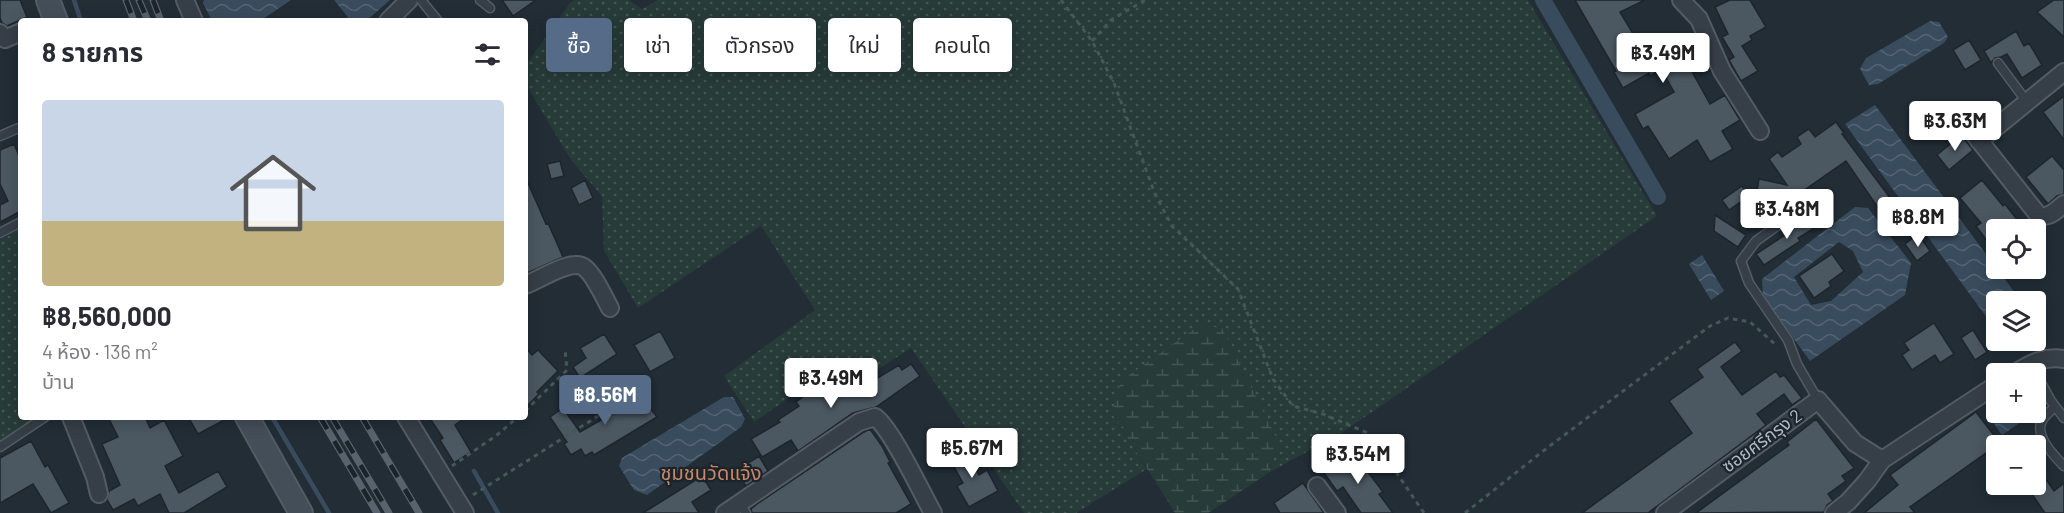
<!DOCTYPE html>
<html lang="th">
<meta charset="utf-8">
<style>
:root{--surface:#fff;--page:#f7f7f7;--text:#2b2b33;--muted:#7c7c81;--line:#e1e1e2;--accent:#566b87}
body{margin:0;font-family:Barlow,"Noto Sans Thai",sans-serif;background:var(--page);color:var(--text);height:100vh;display:flex;flex-direction:column;font-size:22px;white-space:nowrap}
*{box-sizing:border-box;margin:0}
p{font-size:20px;color:var(--muted)}
.icon{flex:none;width:33px;height:33px;fill:none;stroke:currentColor;stroke-width:2;stroke-linecap:round;stroke-linejoin:round}
.map{position:relative;flex:1;overflow:hidden}
.details{position:absolute;left:18px;top:18px;width:510px;height:402px;display:flex;flex-direction:column;background:var(--surface);border-radius:6px;box-shadow:0 3px 15px #0003}
.details>*{flex:none}
.guide{position:absolute;left:546px;top:18px;width:570px;height:54px;display:flex;gap:12px}
.controls{position:absolute;left:1986px;top:219px;display:grid;gap:12px}
.controls a{display:grid;place-items:center;width:60px;height:60px;border-radius:6px;background:var(--surface);box-shadow:0 3px 15px #0003;font-size:30px}
.price{position:absolute;translate:-50% -51px;padding:0 14px;border-radius:6px;background:#fff;color:#222;font-size:20px;line-height:39px;filter:drop-shadow(0 2px 3px #0008)}
.price::after{content:'';position:absolute;left:50%;top:36px;width:18px;height:14px;margin-left:-9px;background:inherit;clip-path:polygon(0 0,100% 0,50% 100%)}
.price.active{background:var(--accent);color:#fff}
ul{padding:0;list-style:none}
li{display:grid;align-content:center;gap:12px;height:318px;padding:0 24px}
li+li{border-top:2px solid var(--line)}
li span{display:grid;place-items:center;height:186px;border-radius:6px;color:#555}
li>.icon{margin-inline-start:auto}
span .icon{width:108px;height:108px;fill:#fffc;stroke-width:1}
li b{font-size:26px}
h2{display:flex;justify-content:space-between;align-items:center;height:72px;padding:0 24px;font-size:26px}
.pill{padding:0 21px;border-radius:6px;background:var(--surface);box-shadow:0 3px 15px #0003;font-size:21px;line-height:54px}
.pill.active{background:var(--accent);color:#fff}
.map>svg:first-child{display:block}
</style>
<div class="map">
<svg width="2064" height="513" viewBox="0 0 2064 513">
<defs>
<pattern id="grass-dots" width="8" height="8" patternUnits="userSpaceOnUse" patternTransform="scale(1.5)"><rect width="8" height="8" fill="#273b39"/><path d="M2 2h.1M6 6h.1" fill="none" stroke="#445554" stroke-width="1.8" stroke-linecap="round"/></pattern>
<pattern id="wetland-marsh" width="20" height="14" patternUnits="userSpaceOnUse" patternTransform="scale(1.5)"><rect width="20" height="14" fill="#273b39"/><path d="M1 5h8M5 5V1M11 12h8M15 12V8" fill="none" stroke="#445554"/></pattern>
<pattern id="water-waves" width="16" height="10" patternUnits="userSpaceOnUse" patternTransform="scale(1.5)"><rect width="16" height="10" fill="#394c5e"/><path d="M0 5q4-4 8 0t8 0" fill="none" stroke="#536473"/></pattern>
</defs>
<rect width="100%" height="100%" fill="#222d36"/>
<path fill="url(#grass-dots)" d="M575 0H629L642 9 658 0H1528L1657 216 1343 432 1270 472 1278 443 1222 328 1112 413 1147 469 1076 513H1024L911 348 857 383 842 361 754 422 724 376 815 310 761 226 638 308 604 251 602 196 571 160 525 83V66L570 3Z
M21 229V417H40L0 448V240Z"/>
<path fill="url(#wetland-marsh)" d="M1200 325 1222 328 1279 443 1270 472 1208 513H1175L1112 413 1121 381Z"/>
<path fill="url(#water-waves)" fill-rule="evenodd" d="M204 0H291L260 21H212L203 3Z
M334 0H390L366 21H351Z
M1930 21 1939 22 1948 37 1944 43 1878 84 1869 85 1860 69 1866 58Z
M1875 105 2021 301 1996 302V330L1845 124Z
M1855 207 1868 208 1911 263 1905 295 1810 361 1763 296 1762 279ZM1839 242 1853 251 1863 272 1831 301 1811 305 1794 277Z
M1702 255 1724 291 1711 300 1689 264Z
M2036 321 2044 332 2031 347 2011 350 2004 341 2036 340Z
M724 397H733L745 419 741 427 647 495 634 490 619 466 622 458Z
M1997 412H2034V413L2002 435 1989 417Z"/>
<g fill="none" stroke-linecap="round" stroke-linejoin="round">
<path stroke="#394c5e" stroke-width="4.5" d="M74 0 81 21
M272 417 329 513
M474 471 498 513"/>
<path stroke="#394c5e" stroke-width="16" d="M1543 0 1658 197"/>
</g>
<path fill="#4b5761" stroke="#1d252d" stroke-width="1.5" d="M0 0H20L27 17 7 26 2 23 0 18Z
M502 0H536L513 16Z
M1575 0H1645L1620 12 1647 57 1677 39 1680 45 1695 37 1701 50 1685 59 1710 104 1725 95 1740 120 1722 131 1733 149 1710 162 1697 140 1669 159 1648 126 1643 129 1635 114 1674 92 1661 69 1650 76 1649 73 1623 88 1614 72 1616 71Z
M1730 0H1750L1766 27 1750 36 1752 40 1742 46 1758 71 1741 81 1729 60 1734 57 1722 37 1728 34 1715 7Z
M2054 0H2064V37L2037 12Z
M2016 31 2024 46 2029 43 2042 65 2022 78 2007 54 2001 57 1995 58 1991 63 1984 51Z
M1969 40 1981 60 1965 70 1953 50Z
M2064 96V140L2043 112Z
M1836 122 1844 133 1842 134 1894 203 1881 212 1846 161 1790 200 1793 206 1782 215 1770 193 1757 190 1759 179 1787 185 1769 159 1778 152 1782 157 1801 144 1797 137 1809 129 1815 137Z
M1961 135 1973 150 1949 170 1937 155Z
M14 144 21 160V211L0 222V205L8 201 0 184V150Z
M2052 156 2064 170V194L2057 196 2048 204 2026 177Z
M560 161 564 176 551 179 547 164Z
M525 176 546 224 548 223 563 257 525 274Z
M585 180 593 198 579 205 571 188Z
M1982 180 2003 206 2005 204 2025 230H1996V253L1976 226 1981 223 1960 198Z
M1742 186 1749 196 1729 210 1722 200Z
M1715 215 1746 235 1738 247 1714 231Z
M1811 215 1818 226 1798 238 1800 241 1764 265 1756 254 1791 231 1788 226 1800 218 1802 221Z
M1918 234 1930 251 1917 261 1905 244Z
M1832 254 1844 271 1829 282 1831 286 1814 298 1799 276Z
M1934 323 1954 354 1940 363 1935 355 1912 370 1902 355 1909 350 1904 343Z
M1973 330 1987 352 1975 360 1961 338Z
M660 331 675 358 650 372 634 345Z
M604 334 617 354 580 378 573 367 586 358 580 348Z
M1735 342 1742 351 1721 367 1742 395 1776 371 1780 377 1784 375 1802 398 1792 405 1784 394 1757 414 1766 425 1648 513H1582L1692 433 1669 401 1703 377 1697 369Z
M525 347 532 355 538 350 558 371 537 392 539 394 525 408Z
M911 364 920 376 876 407 853 413 798 451 791 440 762 457 751 439 780 422 778 420 799 406 796 402 838 371 856 394 875 382 874 380 899 365 902 370Z
M638 391 657 417 594 455 592 452 585 456 581 449 571 455 564 444 567 442 550 417 563 408 580 432 615 412 612 407Z
M1976 412 2000 443 1910 507 1915 513H1864L1898 485 1890 475Z
M108 417H145L150 428 164 420 183 456 165 466 179 493 218 471 227 487 184 513H169L160 494 138 506 134 499 113 510 107 500 109 491 120 485 102 444 118 437Z
M188 417H230L198 434Z
M429 417H466L455 425 471 452 454 463 440 440 443 438Z
M1816 419 1854 468 1842 476 1846 481 1828 494 1833 501 1827 505 1824 512 1696 513 1789 445 1787 442Z
M870 429 882 446 890 462 888 463 911 504 896 513H752L751 509 757 504 864 432Z
M31 441 45 467 48 465 69 503 51 513 33 484 0 503V458Z
M964 447 979 475 987 470 998 491 969 507 957 486 963 483 948 456Z
M1353 452 1383 492 1379 494 1393 513H1361L1343 487 1337 491 1324 473Z
M759 456 768 471 746 486 736 471Z
M2036 465 2054 491 2064 483V513H2045L2025 484H2036Z
M702 476 711 490 692 502 699 513H643Z
M1303 483 1324 513H1280L1274 503Z"/>
<g fill="none" stroke-linecap="round" stroke-linejoin="round">
<defs>
<path id="service" d="M421 0 438 21
M480 0 490 8
M1998 63 2027 102
M0 136 21 127
M1802 208 1756 241 1741 261 1749 283 1788 340 1797 364 1818 400
M0 233 21 222
M2030 363 2051 401 2064 418
M2055 407C2051 411 2044 416 2042 421 2034 435 2055 457 2064 466
M0 447 45 417
M739 503 746 513"/>
<path id="minor" d="M185 0 194 21
M1681 0 1699 19 1722 71 1760 131
M388 21 409 0
M0 33 5 39 21 32
M1956 111 2039 216C2050 218 2056 210 2064 204
M1979 141 2064 72
M525 285C540 280 572 257 585 268 594 275 604 297 610 308
M2014 374C2030 363 2045 356 2064 359
M71 417 95 477 99 494
M406 417 465 513
M1317 486 1337 513
M725 513 859 422 875 417C892 429 921 492 933 513
M1665 513 1818 400 1855 443 1882 460
M1834 513 1848 502 1867 481 1882 460 1996 385"/>
<path id="secondary" d="M48 0 56 21
M247 417 301 513"/>
</defs>
<use href="#service" stroke="#535c64" stroke-width="11"/>
<use href="#minor" stroke="#535c64" stroke-width="20"/>
<use href="#secondary" stroke="#535c64" stroke-width="26"/>
<path stroke="#465758" stroke-width="3" stroke-dasharray="4.5 4.5" stroke-linecap="butt" d="M1061 0 1092 41 1114 83 1155 194 1172 226 1238 289 1273 379 1293 406 1323 414 1370 434 1424 513
M1092 41 1111 20 1145 0
M525 411 567 370 565 349
M452 466 497 435 518 417
M473 495 606 411
M1465 513 1547 448 1710 326 1728 318 1750 322 1776 345"/>
<use href="#service" stroke="#363e47" stroke-width="8"/>
<use href="#minor" stroke="#363e47" stroke-width="16"/>
<use href="#secondary" stroke="#444e59" stroke-width="22"/>
<defs>
<path id="rail" d="M126 0 134 21
M139 0 148 21
M153 0 161 21
M320 417 377 513
M332 417 389 513
M362 417 419 513"/>
</defs>
<use href="#rail" stroke="#58636d" stroke-width="7"/>
<use href="#rail" stroke="#1b232b" stroke-width="4.5" stroke-dasharray="14" stroke-linecap="butt"/>
</g>
<g text-anchor="middle" stroke-width="4.5" stroke-linejoin="round" paint-order="stroke">
<g font-size="18" fill="#b0b9c3" stroke="#1b232b">
<text transform="translate(1762 441) rotate(-36)" y="6">ซอยศรีกรุง 2</text>
</g>
<g font-size="20" fill="#c98765" stroke="#1b232b">
<text x="711" y="480">ชุมชนวัดแจ้ง</text>
</g>
</g>
</svg>
<div class="controls">
<a><svg class="icon" aria-label="locate" viewBox="0 0 24 24"><circle cx="12" cy="12" r="6"/><path d="M12 2v4M12 18v4M2 12h4M18 12h4"/></svg></a>
<a><svg class="icon" aria-label="layers" viewBox="0 0 24 24"><path d="M12 4l9 5-9 5-9-5zM3 14l9 5 9-5"/></svg></a>
<a>+</a>
<a>−</a>
</div>
<b class="price" style="left:1663px;top:84px">฿3.49M</b>
<b class="price" style="left:1955px;top:152px">฿3.63M</b>
<b class="price" style="left:1787px;top:240px">฿3.48M</b>
<b class="price" style="left:1918px;top:248px">฿8.8M</b>
<b class="price" style="left:831px;top:409px">฿3.49M</b>
<b class="price active" style="left:605px;top:426px">฿8.56M</b>
<b class="price" style="left:972px;top:479px">฿5.67M</b>
<b class="price" style="left:1358px;top:485px">฿3.54M</b>
<div class="guide">
<a class="pill active">ซื้อ</a>
<a class="pill">เช่า</a>
<a class="pill">ตัวกรอง</a>
<a class="pill">ใหม่</a>
<a class="pill">คอนโด</a>
</div>
<section class="details">
<h2>8 รายการ<svg class="icon" aria-label="filters" viewBox="0 0 24 24"><path d="M4 7h16M4 17h16"/><circle cx="9" cy="7" r="2"/><circle cx="15" cy="17" r="2"/></svg></h2>
<ul>
<li><span style="background:linear-gradient(#c9d6e8 65%,#c2b280 0)"><svg class="icon" aria-label="home" viewBox="0 0 24 24"><path d="M3 11l9-7 9 7M6 9v11h12V9"/></svg></span><div><b>฿8,560,000</b><p>4 ห้อง · 136 m²</p><p>บ้าน</p></div></li>
</ul>
</section>
</div>
